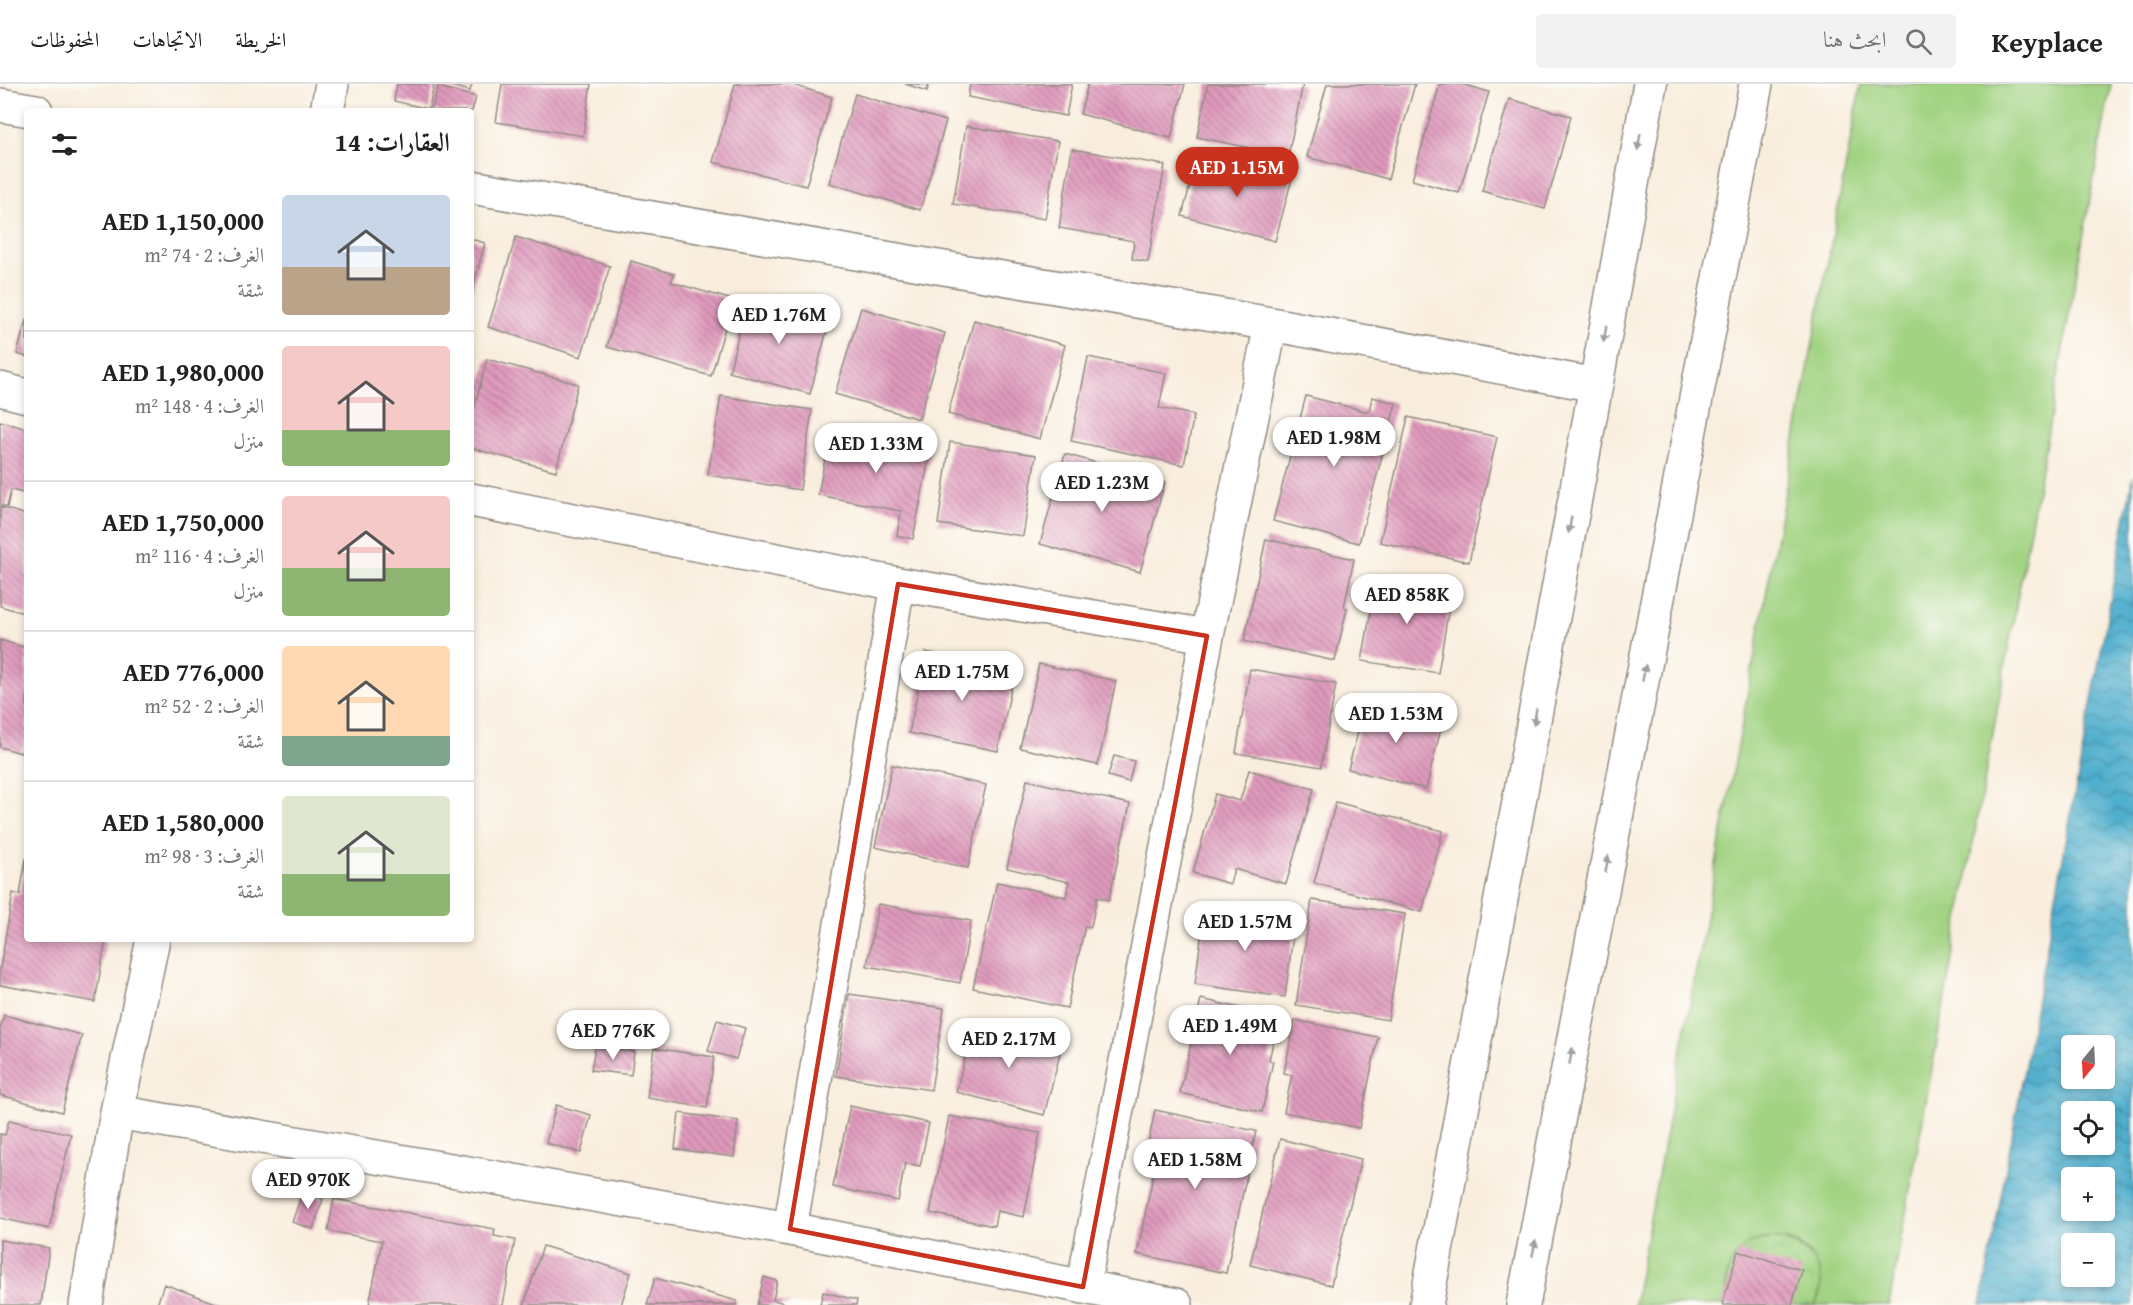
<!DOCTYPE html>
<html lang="ar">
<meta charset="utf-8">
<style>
:root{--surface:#fff;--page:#f2f2f2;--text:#222;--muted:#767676;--line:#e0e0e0;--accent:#c8321e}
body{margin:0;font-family:"Gentium Book Plus",Amiri,serif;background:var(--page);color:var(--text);direction:rtl;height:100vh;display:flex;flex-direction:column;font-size:22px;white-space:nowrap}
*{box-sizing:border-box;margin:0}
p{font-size:20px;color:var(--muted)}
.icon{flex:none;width:33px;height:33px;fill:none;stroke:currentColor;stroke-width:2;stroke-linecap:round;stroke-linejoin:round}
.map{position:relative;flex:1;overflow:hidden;direction:ltr}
.sheet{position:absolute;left:24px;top:24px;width:450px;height:834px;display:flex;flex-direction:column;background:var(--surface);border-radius:6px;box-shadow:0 3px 9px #0003;direction:rtl}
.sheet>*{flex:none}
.needle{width:39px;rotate:198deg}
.tools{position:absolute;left:2061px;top:951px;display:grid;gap:12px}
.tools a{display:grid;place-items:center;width:54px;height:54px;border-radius:6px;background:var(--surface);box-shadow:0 3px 9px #0003;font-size:30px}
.price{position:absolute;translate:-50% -51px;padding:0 14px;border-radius:21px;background:#fff;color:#222;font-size:20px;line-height:39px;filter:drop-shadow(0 2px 3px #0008)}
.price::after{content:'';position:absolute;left:50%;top:36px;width:18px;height:14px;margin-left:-9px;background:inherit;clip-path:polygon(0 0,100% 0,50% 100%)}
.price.on{background:var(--accent);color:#fff}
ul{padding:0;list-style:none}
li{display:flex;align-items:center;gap:18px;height:150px;padding:0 24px}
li+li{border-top:2px solid var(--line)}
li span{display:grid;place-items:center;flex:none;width:168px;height:120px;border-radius:6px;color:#555}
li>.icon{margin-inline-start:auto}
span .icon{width:72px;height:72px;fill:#fffc;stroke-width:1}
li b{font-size:26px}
h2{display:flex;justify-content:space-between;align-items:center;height:72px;padding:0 24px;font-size:26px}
header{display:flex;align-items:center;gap:36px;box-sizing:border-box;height:84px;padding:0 30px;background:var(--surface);border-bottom:2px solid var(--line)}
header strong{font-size:28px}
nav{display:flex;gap:33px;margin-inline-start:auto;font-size:21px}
.search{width:420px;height:54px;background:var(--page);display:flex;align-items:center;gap:15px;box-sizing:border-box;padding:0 21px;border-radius:6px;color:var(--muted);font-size:22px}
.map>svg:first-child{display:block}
</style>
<header>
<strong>Keyplace</strong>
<div class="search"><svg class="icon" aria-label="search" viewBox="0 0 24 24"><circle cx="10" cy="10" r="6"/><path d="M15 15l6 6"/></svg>ابحث هنا</div>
<nav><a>الخريطة</a><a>الاتجاهات</a><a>المحفوظات</a></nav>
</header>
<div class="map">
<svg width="2133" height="1221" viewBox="0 0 2133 1221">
<defs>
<pattern id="park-crowns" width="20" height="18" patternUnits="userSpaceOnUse" patternTransform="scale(1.5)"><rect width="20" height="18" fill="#a1d382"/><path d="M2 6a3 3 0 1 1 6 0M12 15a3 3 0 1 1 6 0" fill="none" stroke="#8bb570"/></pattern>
<pattern id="water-waves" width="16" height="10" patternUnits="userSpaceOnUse" patternTransform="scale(1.5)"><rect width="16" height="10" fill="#4fafce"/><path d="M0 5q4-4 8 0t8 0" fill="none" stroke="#428fa7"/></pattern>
<pattern id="building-back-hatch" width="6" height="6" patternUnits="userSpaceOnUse" patternTransform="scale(1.5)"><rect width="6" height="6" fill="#e09abd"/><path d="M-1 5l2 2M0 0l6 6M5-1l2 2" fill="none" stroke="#b67e9a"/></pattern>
</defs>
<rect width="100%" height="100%" fill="#fdfcf7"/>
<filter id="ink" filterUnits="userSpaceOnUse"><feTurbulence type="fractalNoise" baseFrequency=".0167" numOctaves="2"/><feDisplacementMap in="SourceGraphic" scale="12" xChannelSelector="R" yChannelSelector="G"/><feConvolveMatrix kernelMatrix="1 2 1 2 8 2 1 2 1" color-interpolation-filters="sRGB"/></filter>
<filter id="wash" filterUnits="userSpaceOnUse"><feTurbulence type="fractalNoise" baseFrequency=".008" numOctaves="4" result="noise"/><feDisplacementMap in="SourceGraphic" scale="24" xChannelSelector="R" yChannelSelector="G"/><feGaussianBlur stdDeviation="1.35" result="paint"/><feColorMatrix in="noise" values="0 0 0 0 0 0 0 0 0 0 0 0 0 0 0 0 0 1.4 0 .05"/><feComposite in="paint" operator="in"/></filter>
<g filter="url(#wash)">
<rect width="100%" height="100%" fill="#f9eede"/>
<path fill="#a1d382" stroke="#667f56" stroke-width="1.5" d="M1861 0H2111L1889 1221H1815C1819 1213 1816 1181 1811 1173 1807 1164 1795 1159 1787 1156L1731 1221H1634Z"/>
<path fill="url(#park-crowns)" stroke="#667f56" stroke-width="1.5" d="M1773 1154C1807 1158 1833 1186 1815 1221H1731C1721 1201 1727 1175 1746 1162 1754 1156 1763 1155 1773 1154Z"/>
<path fill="url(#water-waves)" stroke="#3d6d7c" stroke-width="1.5" fill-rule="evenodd" d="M2133 392V1221H1981ZM2072 962H2104V994H2072ZM2072 1028H2104V1060H2072ZM2072 1094H2104V1126H2072ZM2072 1160H2104V1192H2072Z"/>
<g id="blocks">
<path fill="url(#building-back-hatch)" d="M397 0H434L429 25 394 17Z
M444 0H472L470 7Z
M502 0H591L583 52 496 38Z
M735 0H790L832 13 806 102 713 78Z
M905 0H929L927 7Z
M970 0H1072L1066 32 968 13Z
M1088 0H1185L1171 54 1080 30Z
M1208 0H1303L1288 72 1197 53Z
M1327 0H1415L1388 95 1307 73Z
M1440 0H1462L1489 8 1459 109 1412 96Z
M438 3 476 13 472 27H431Z
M855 10 946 37 920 126 829 99Z
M1509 15 1571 32 1545 125 1482 107Z
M966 42 1058 57 1045 135 953 120Z
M1072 65 1165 81 1148 178 1132 175 1134 157 1059 144Z
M1198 71 1292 95 1275 157 1182 132Z
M516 153 610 182 581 273 488 243Z
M471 155 485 159 472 207H471Z
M631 177 674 190 671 198 733 216 711 292 607 263Z
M748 213 830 235 810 310 729 288Z
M861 224 945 249 919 335 835 310Z
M26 236H27V273L17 270Z
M974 236 1065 261 1040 355 948 330Z
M1088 273 1166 289 1159 324 1194 331 1184 381 1071 357Z
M487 275 578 300 556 387 471 364V336Z
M721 312 812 326 800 406 708 391Z
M1306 312 1369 328 1372 313 1396 319 1359 459 1273 437Z
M1408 333 1497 353 1469 478 1380 458Z
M0 337 27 345V410L11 406 7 423 0 421Z
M831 344 931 364 913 455 897 452 901 427 818 411Z
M950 358 1036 371 1023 452 938 440Z
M1065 370 1165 398 1140 488 1040 460Z
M0 423 27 431V530L0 522Z
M1266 455 1354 475 1344 523 1347 524 1335 577 1244 557Z
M1377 492 1452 505 1438 589 1362 577Z
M0 556 27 564V650L21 669 0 663Z
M926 568 1015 586 998 667 909 649Z
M1039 580 1116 597 1098 681 1020 664Z
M1250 585 1336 600 1321 683 1236 669Z
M1367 615 1443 636 1426 705 1348 685Z
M1114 672 1134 677 1129 698 1108 692Z
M892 681 986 701 968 784 875 763Z
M1249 686 1314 705 1286 800 1234 785 1230 800 1193 789 1215 710 1240 717Z
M1027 696 1130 720 1109 816 1097 813 1091 843 1085 842 1067 924 973 904 997 798 1066 813 1069 798 1007 784Z
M1336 718 1443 747 1422 828 1314 799Z
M26 774 27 855H106L95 918 0 901V884L13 809 20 811Z
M1312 816 1405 830 1388 936 1296 921Z
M878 820 971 837 960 899 867 882Z
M1205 823 1295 836 1285 913 1195 900Z
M849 910 944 924 931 1006 836 992Z
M1201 915 1279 933 1269 976 1273 977 1262 1028 1180 1009Z
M4 931 82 951 62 1028 0 1011V945Z
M717 936 745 944 736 975 708 967Z
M1295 936 1378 953 1359 1044 1284 1028 1292 991 1284 989Z
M974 939 1062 962 1044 1031 956 1008Z
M595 963 634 968 631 991 591 986Z
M654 964 714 973 707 1024 647 1014Z
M556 1021 591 1031 581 1069 546 1059Z
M850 1022 929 1039 920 1082 905 1079 898 1117 833 1103Z
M1155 1026 1256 1047 1226 1189 1137 1170 1158 1067 1147 1065Z
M679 1029 738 1037 734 1073 675 1065Z
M949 1032 1040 1049 1024 1133 997 1127 994 1142 930 1129Z
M9 1036 71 1050 49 1145 0 1134V1050L5 1051Z
M1280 1055 1361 1075 1331 1201 1250 1181Z
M303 1107 323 1115 313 1145 292 1138Z
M334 1115 495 1145 494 1152 515 1156 503 1221H369L382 1157 328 1147Z
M0 1156 49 1164 41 1221H0Z
M543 1162 631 1189 621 1221H524Z
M1738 1167 1802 1186 1792 1221H1722Z
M764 1193 777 1197 773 1216 791 1221H757Z
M655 1194 737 1217 736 1221H647Z
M164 1200 221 1221H157Z
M823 1208 857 1216 856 1221H820Z"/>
</g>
</g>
<g filter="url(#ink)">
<use href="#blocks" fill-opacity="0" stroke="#928c84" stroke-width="1.5"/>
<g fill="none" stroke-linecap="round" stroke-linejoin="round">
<defs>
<path id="minor" d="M0 21 36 27
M327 27 332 0
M471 103 1271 240 1596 301
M0 305 27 312
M471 416 898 500 1207 552
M117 1028 790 1145 1176 1221
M790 1145 898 500
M1083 1203 1207 552 1271 240
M86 1221 117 1028 153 855
M1426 1221 1596 301 1650 0
M1523 1221 1756 0"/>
</defs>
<use href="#minor" stroke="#928c84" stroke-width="36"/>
<use href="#minor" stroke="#fff" stroke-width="33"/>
</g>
<defs><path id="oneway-solid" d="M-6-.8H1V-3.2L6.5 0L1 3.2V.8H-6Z" transform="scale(1.5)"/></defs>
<g fill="#a0a0a0">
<use href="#oneway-solid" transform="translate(1639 58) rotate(100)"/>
<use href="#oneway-solid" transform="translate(1605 250) rotate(100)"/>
<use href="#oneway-solid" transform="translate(1570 441) rotate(100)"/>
<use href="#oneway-solid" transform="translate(1644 589) rotate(-79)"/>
<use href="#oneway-solid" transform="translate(1535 633) rotate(100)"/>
<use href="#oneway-solid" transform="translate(1607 780) rotate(-79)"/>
<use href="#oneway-solid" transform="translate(1571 972) rotate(-79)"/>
<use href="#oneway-solid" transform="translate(1534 1164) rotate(-79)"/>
</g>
</g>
<path fill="none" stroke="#c8321e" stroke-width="4.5" stroke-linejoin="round" d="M898 500 1207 552 1083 1203 790 1145Z"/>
</svg>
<div class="tools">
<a><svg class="needle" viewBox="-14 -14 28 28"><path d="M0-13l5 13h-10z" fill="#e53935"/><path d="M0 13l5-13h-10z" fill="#767676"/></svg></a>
<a><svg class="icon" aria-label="locate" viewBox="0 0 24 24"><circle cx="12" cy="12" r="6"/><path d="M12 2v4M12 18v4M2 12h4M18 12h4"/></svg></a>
<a>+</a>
<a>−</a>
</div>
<b class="price on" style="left:1237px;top:114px">AED 1.15M</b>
<b class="price" style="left:779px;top:261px">AED 1.76M</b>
<b class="price" style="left:1334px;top:384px">AED 1.98M</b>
<b class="price" style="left:876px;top:390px">AED 1.33M</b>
<b class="price" style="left:1102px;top:429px">AED 1.23M</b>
<b class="price" style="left:1407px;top:541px">AED 858K</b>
<b class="price" style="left:962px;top:618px">AED 1.75M</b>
<b class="price" style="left:1396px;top:660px">AED 1.53M</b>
<b class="price" style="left:1245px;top:868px">AED 1.57M</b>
<b class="price" style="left:1230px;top:972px">AED 1.49M</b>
<b class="price" style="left:613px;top:977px">AED 776K</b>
<b class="price" style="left:1009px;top:985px">AED 2.17M</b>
<b class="price" style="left:1195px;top:1106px">AED 1.58M</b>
<b class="price" style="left:308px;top:1126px">AED 970K</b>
<section class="sheet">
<h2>العقارات: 14<svg class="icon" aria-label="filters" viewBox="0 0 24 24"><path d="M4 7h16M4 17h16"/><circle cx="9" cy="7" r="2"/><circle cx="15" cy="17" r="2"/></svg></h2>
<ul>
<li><span style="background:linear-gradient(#c9d6e8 60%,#b9a48a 0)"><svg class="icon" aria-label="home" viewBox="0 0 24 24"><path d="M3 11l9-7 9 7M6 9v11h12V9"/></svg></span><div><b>AED 1,150,000</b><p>الغرف: 2 · 74 m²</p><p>شقة</p></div></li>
<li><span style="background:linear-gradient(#f6c9c9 70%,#8fb573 0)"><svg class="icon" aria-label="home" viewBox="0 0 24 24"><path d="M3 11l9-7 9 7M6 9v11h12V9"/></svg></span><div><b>AED 1,980,000</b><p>الغرف: 4 · 148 m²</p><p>منزل</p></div></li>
<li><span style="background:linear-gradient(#f6c9c9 60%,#8fb573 0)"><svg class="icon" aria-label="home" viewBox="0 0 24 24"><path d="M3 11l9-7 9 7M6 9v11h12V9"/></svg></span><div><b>AED 1,750,000</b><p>الغرف: 4 · 116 m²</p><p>منزل</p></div></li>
<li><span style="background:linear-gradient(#ffd9b3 75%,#7fa58c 0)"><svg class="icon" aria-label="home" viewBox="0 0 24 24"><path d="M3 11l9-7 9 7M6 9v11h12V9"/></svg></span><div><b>AED 776,000</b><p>الغرف: 2 · 52 m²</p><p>شقة</p></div></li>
<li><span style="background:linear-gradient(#dfe7d0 65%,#8fb573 0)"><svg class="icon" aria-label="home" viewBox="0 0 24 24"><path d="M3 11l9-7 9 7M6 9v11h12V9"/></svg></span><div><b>AED 1,580,000</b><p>الغرف: 3 · 98 m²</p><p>شقة</p></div></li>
</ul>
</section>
</div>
